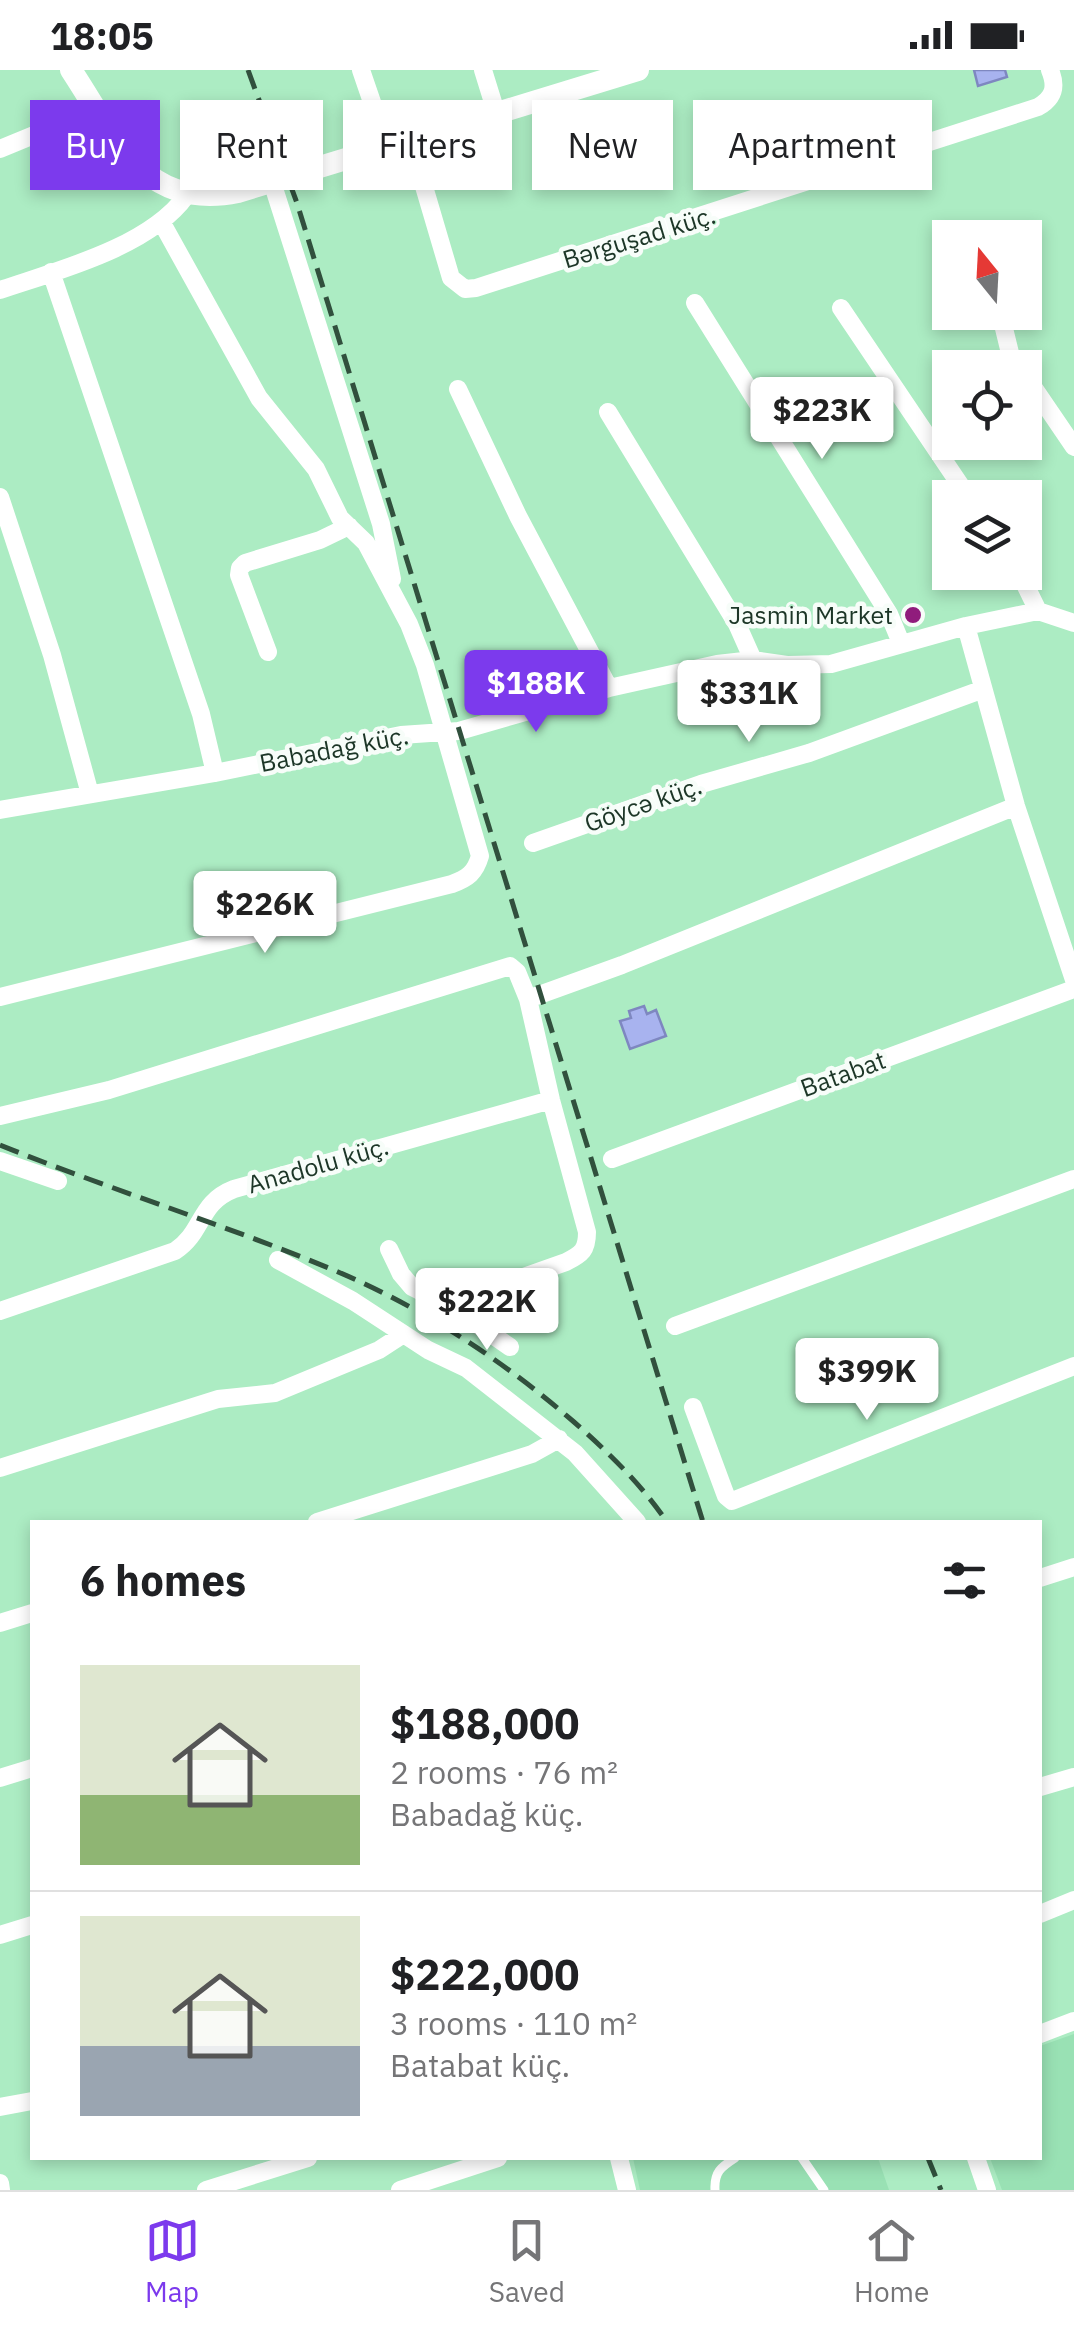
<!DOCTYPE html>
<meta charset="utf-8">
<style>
:root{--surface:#fff;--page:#f2f2f2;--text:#202124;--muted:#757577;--line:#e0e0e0;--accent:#7c3aed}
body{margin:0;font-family:"IBM Plex Sans",sans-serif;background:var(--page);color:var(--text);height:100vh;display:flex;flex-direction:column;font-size:38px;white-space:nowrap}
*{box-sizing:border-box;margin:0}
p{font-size:32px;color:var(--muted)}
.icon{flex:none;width:55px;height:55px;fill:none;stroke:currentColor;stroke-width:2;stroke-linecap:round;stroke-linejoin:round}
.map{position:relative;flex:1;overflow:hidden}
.drawer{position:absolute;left:30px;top:1450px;width:1012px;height:640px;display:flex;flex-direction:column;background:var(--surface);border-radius:0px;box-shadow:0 5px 15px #0003}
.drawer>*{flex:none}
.banner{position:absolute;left:30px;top:30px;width:1015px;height:90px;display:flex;gap:20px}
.needle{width:65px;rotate:342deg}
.controls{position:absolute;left:932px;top:150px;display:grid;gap:20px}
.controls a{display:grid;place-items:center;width:110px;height:110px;border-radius:0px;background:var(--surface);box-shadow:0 5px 15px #0003;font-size:50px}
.price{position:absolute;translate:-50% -85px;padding:0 22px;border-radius:10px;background:#fff;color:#222;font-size:32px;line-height:65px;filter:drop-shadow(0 2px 5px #0008)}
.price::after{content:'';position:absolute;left:50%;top:60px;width:30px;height:22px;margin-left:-15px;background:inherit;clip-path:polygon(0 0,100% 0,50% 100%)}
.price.current{background:var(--accent);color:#fff}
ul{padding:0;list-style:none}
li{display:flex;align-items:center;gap:30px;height:250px;padding:0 50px}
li+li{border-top:2px solid var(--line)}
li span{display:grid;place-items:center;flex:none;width:280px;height:200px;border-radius:0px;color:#555}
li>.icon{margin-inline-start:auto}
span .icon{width:120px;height:120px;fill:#fffc;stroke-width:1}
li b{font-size:42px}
h2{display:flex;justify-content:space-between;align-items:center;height:120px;padding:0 50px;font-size:42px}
.pill{padding:0 35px;border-radius:0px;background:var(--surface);box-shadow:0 5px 15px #0003;font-size:35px;line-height:90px}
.pill.current{background:var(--accent);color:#fff}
.status{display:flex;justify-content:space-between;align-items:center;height:70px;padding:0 50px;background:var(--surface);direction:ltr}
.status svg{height:28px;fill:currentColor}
.tabs{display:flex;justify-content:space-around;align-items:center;height:140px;border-top:2px solid var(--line);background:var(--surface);font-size:28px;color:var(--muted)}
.tabs a{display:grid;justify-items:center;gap:5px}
.tabs .current{color:var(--accent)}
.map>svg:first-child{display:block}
</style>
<div class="status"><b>18:05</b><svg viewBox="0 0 49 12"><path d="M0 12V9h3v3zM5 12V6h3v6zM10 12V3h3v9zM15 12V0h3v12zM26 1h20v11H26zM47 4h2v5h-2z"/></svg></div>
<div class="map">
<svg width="1074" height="2120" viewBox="0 0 1074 2120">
<rect width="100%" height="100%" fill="#acecc3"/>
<path fill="#99e1b4" d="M1074 1964V2120H1002L990 2088H1040V1976Z
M633 2088H878L889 2120H640Z"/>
<path fill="#a8b3ef" stroke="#7e87c0" stroke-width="2.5" d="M974 0H1005L1007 7 978 16Z
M644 936 647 944 656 940 666 966 630 979 620 951 631 948 629 941Z"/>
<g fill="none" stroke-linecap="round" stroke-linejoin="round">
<path stroke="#fff" stroke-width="9" d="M802 2088 824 2120
M715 2120C714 2102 721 2097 735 2088"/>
<path stroke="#fff" stroke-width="18" d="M361 0 387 76
M483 0 496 42
M410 69 451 208 465 219 476 218 1038 37C1054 28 1057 17 1050 0
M0 79 97 39
M272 112 381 454 392 509
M51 202 201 644 215 703
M0 220C59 200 149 177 186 126
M695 233 889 544 901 573
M841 238 969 428
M1000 242 1010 283 1020 298
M1025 305 1074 377
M458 319 518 446 609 618
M608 342 737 554 753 590
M0 427 52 585 90 724
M1019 502 1038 541
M966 556 1016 736 1074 910
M268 582 239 505 240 498 245 493 320 470 349 456
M0 740 215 703 401 665 459 661 609 618 717 594 753 590 787 595 831 594 966 556 1038 541 1074 553
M533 773 701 714 809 683 981 620
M0 927 452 814C468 808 475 803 480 786L425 595 409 554 366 473 340 448 316 399 259 328 162 153
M528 929 622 895 1016 736
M0 1046 109 1020 510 896 517 902 528 929 551 1030 587 1162C587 1180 582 1184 566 1192L467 1227 454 1238
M612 1089 1074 919
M0 1091 58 1111
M389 1179 401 1204 412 1217 454 1238 510 1277
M278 1190 353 1231 428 1280 466 1298 575 1383 637 1452
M0 1241 175 1181C204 1162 198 1133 234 1119L551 1030
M675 1256 1074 1109
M693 1337 726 1426 732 1431 1074 1296
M0 1398 218 1329 275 1323 379 1280 402 1265
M317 1452 532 1384 559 1369
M1040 1508 1074 1497
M0 1553 32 1543
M0 1708 32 1698
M1040 1717 1074 1707
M1040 1844 1074 1830
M0 1865 32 1855
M1040 1964 1074 1951
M0 2037 32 2031
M619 2088 627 2120
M976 2088 987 2120
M0 2113 1 2120
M206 2120 308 2088
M400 2120 498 2088"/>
<path stroke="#fff" stroke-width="22" d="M71 0C116 68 143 141 238 122L638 0"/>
<path stroke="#31503d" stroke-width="5" stroke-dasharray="20 10" stroke-linecap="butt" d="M248 0 297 133 703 1452
M0 1075C111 1120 226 1155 336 1201 423 1238 504 1291 574 1352 609 1383 641 1414 667 1452
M928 2088 941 2120"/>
</g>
<circle fill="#901c7c" stroke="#f7fdf9" stroke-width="4" cx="913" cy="545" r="10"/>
<g text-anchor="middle" stroke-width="9" stroke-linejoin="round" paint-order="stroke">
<g font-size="25" fill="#1c3627" stroke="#f7fdf9">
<text transform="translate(639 167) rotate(-17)" y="9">Bərguşad küç.</text>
<text transform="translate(334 679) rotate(-11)" y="9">Babadağ küç.</text>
<text transform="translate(643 734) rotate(-19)" y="9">Göycə küç.</text>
<text transform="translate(843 1004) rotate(-20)" y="9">Batabat</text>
<text transform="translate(318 1095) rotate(-16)" y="9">Anadolu küç.</text>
</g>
<g font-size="25" fill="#1c3627" stroke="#f7fdf9" text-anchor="end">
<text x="893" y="554">Jasmin Market</text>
</g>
</g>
</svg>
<div class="controls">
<a><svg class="needle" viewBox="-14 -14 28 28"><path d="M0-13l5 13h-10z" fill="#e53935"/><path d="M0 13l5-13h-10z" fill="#757577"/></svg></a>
<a><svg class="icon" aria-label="locate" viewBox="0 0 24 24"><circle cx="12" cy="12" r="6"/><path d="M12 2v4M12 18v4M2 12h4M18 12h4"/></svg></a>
<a><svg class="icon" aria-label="layers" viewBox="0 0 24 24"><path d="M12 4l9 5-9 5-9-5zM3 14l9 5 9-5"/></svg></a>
</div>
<b class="price" style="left:822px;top:392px">$223K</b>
<b class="price current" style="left:536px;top:665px">$188K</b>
<b class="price" style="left:749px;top:675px">$331K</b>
<b class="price" style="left:265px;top:886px">$226K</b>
<b class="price" style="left:487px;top:1283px">$222K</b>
<b class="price" style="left:867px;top:1353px">$399K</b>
<div class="banner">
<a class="pill current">Buy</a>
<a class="pill">Rent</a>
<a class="pill">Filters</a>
<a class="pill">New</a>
<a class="pill">Apartment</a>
</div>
<section class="drawer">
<h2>6 homes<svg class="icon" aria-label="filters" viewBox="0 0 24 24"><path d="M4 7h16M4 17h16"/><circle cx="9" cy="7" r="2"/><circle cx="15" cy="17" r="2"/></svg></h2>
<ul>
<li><span style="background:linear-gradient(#dfe7d0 65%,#8fb573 0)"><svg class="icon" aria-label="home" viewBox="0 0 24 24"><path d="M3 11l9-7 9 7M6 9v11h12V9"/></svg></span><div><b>$188,000</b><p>2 rooms · 76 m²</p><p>Babadağ küç.</p></div></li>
<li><span style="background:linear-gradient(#dfe7d0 65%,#9aa5b1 0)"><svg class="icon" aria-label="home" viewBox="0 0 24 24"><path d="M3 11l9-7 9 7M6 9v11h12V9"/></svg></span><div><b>$222,000</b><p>3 rooms · 110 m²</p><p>Batabat küç.</p></div></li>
</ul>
</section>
</div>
<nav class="tabs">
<a class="current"><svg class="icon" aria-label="map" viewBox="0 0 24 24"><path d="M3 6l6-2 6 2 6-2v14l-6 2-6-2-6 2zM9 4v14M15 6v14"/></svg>Map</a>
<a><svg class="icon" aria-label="saved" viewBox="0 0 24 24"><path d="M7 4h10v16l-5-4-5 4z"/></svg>Saved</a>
<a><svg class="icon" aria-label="home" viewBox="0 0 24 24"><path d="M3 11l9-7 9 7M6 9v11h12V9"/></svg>Home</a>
</nav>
